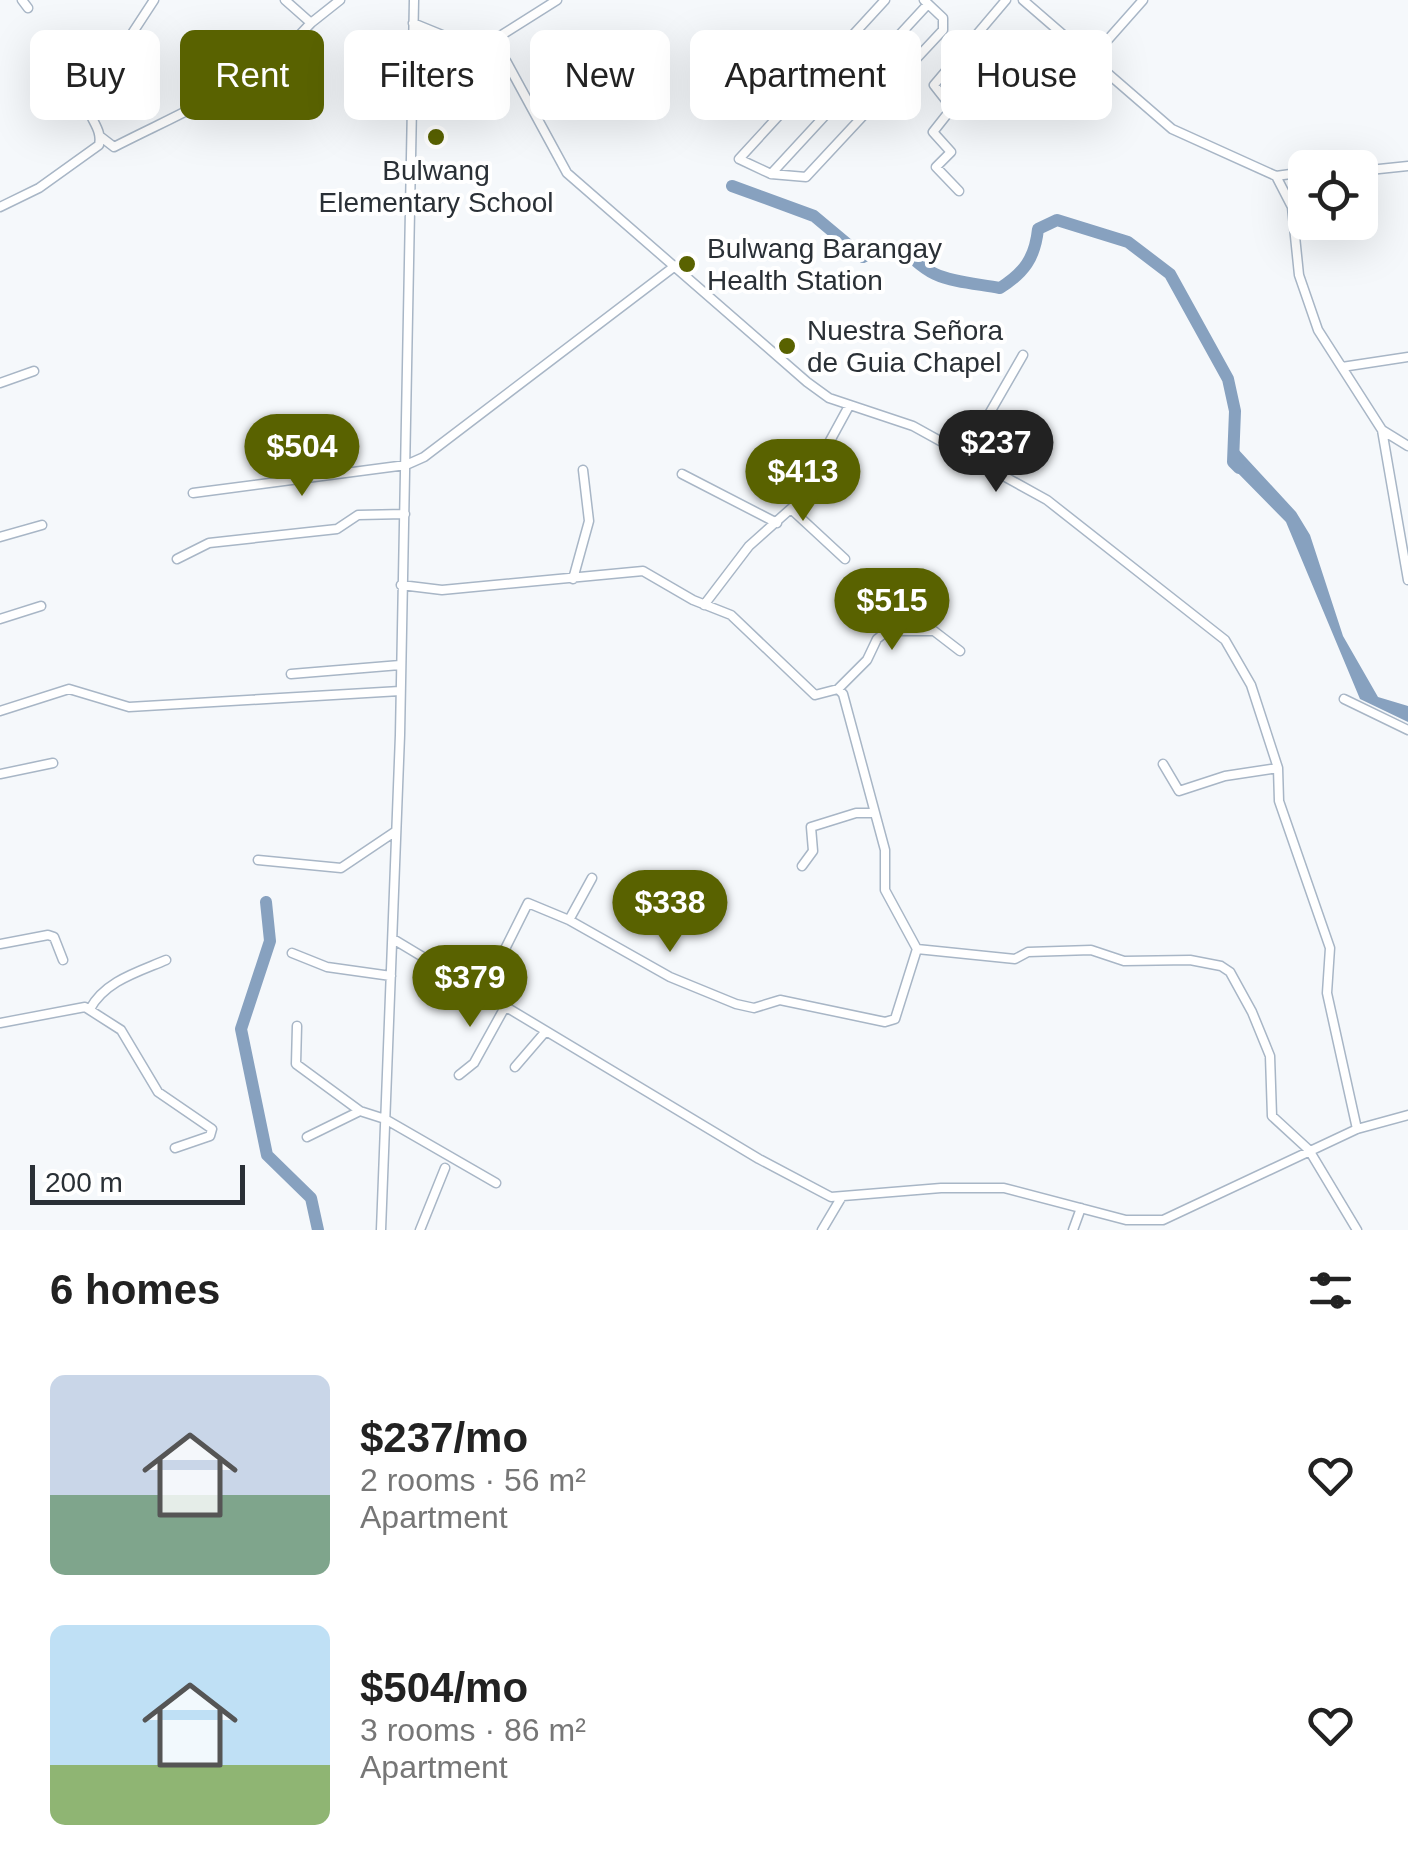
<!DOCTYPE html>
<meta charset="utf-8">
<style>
:root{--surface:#fff;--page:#f2f2f2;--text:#222;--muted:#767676;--accent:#596200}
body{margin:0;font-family:Helvetica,sans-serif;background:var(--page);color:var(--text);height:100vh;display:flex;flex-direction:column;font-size:38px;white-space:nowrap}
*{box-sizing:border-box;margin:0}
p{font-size:32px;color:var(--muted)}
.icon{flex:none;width:55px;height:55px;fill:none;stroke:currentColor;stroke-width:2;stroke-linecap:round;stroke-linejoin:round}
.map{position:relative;height:1230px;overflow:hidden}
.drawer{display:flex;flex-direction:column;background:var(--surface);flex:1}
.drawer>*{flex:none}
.banner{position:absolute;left:30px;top:30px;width:1350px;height:90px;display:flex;gap:20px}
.tools{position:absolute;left:1288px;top:150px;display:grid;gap:20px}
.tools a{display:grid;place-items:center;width:90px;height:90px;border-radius:15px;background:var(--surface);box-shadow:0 10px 40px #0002;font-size:50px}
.scale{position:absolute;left:30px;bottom:25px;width:215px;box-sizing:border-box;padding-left:10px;border:5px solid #2a3036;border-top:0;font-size:28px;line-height:35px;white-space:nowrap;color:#2a3036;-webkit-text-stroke:8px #fff;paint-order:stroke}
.price{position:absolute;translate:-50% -85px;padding:0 22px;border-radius:35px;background:var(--accent);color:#fff;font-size:32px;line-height:65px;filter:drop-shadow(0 2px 5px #0008)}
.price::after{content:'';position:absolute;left:50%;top:60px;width:30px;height:22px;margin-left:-15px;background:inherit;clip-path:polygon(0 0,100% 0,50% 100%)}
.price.active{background:#222;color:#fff}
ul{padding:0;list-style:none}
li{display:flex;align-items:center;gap:30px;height:250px;padding:0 50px}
li span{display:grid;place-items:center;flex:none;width:280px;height:200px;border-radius:15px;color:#555}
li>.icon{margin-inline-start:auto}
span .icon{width:120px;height:120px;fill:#fffc;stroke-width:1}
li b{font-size:42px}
h2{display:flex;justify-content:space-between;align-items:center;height:120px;padding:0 50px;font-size:42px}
.pill{padding:0 35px;border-radius:15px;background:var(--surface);box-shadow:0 10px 40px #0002;font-size:35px;line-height:90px}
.pill.active{background:var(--accent);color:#fff}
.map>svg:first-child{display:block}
</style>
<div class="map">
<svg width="1408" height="1230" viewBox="0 0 1408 1230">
<rect width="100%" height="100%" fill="#f5f8fb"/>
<path fill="#87a1bf" d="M1236 447 1296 512 1310 535 1343 636 1378 697 1408 706V722L1360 699 1286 522 1228 463Z"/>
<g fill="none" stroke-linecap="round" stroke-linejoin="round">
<path stroke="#87a1bf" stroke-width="12" d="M732 186 814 216 863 257C906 233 905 260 935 274 954 283 980 284 1000 288 1024 273 1035 258 1038 229L1057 220 1128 242 1170 274 1228 379 1235 411 1233 462 1239 468
M266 902 270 941 241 1029 267 1155 311 1198 318 1230"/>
<defs>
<path id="minor" d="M22 0 28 8
M285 0 311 23 340 0
M885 0 739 159 771 174 806 177 943 30V18L924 0
M1023 0 1172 129 1276 176 1292 207 1299 275 1318 330 1382 430 1408 580
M413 23 506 61 567 173 807 382 829 398 913 426 1047 500 1225 640 1251 685 1278 768 1279 801 1330 948 1327 993 1357 1129
M481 48 557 0
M832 58 878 97
M1089 61 1143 0
M101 137 114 147C184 111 258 83 311 23
M1360 171 1408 166
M771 174 928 4
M1276 176 1305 172
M959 191 936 167 951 152 933 132 952 108 934 85 1006 0
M0 207 39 188 99 145C103 127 87 119 88 101L154 0
M1342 367 1408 357
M0 383 34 371
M1382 430 1408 446
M966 454 1023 355
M682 474 777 523
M193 493 406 465 424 457 675 266
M791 509 845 559
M0 537 42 525
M177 559 209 543 337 529 358 515 405 514
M573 579 589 521 583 470
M401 585 442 590 643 571 693 600 731 615 815 695 838 689 843 694 885 850V890L917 949 1015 959 1028 952 1091 950 1124 961 1190 960 1221 966 1230 972 1252 1012 1270 1056 1272 1116 1309 1150 1357 1230
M704 605 749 546 795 505 849 406
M0 619 41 606
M291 674 400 665
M838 689 867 660 877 639 887 631H934L960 651
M1344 699 1408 730
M0 711 69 689 129 707 400 691
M1163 764 1179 791 1225 776 1278 768
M0 774 53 763
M258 860 341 868 396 831
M802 866 813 851 811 827 856 813H874
M569 920 592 878
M393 939 759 1159 831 1197 941 1188H1004L1126 1220H1163L1357 1129 1408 1115
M0 944 48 935 54 937 63 960
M292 953 327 967 391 976
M483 993 528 903 569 920 670 977 736 1004 754 1008 780 1000 885 1022 895 1019 917 949
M90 1009C105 981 138 972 166 960
M0 1023 85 1007 121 1030 158 1092 212 1129 210 1136 175 1148
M297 1026 296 1064 360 1111
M515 1067 546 1031
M459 1075 474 1063 505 1007
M307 1137 360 1111 385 1119 496 1183
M381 1230 400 735 414 0
M420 1230 445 1168
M822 1230 841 1198
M1073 1230 1081 1208"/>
</defs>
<use href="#minor" stroke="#a8b6c6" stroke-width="11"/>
<use href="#minor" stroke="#fff" stroke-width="8"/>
</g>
<g fill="#596200" stroke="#fff" stroke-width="4">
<circle cx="436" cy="137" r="10"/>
<circle cx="687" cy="264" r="10"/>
<circle cx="787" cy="346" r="10"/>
</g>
<g text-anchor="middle" stroke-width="8" stroke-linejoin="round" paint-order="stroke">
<g font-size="28" fill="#2a3036" stroke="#fff" text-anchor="start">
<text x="436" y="180" text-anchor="middle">Bulwang<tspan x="436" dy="32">Elementary School</tspan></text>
<text x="707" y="258">Bulwang Barangay<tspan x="707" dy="32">Health Station</tspan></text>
<text x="807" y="340">Nuestra Señora<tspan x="807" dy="32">de Guia Chapel</tspan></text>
</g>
</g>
</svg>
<div class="tools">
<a><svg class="icon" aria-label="locate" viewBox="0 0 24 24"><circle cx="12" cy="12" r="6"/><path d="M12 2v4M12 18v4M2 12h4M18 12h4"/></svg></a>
</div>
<div class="scale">200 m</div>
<b class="price active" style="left:996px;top:495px">$237</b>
<b class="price" style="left:302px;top:499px">$504</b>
<b class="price" style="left:803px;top:524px">$413</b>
<b class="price" style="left:892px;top:653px">$515</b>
<b class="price" style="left:670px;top:955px">$338</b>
<b class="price" style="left:470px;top:1030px">$379</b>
<div class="banner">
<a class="pill">Buy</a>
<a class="pill active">Rent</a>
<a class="pill">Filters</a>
<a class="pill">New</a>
<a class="pill">Apartment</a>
<a class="pill">House</a>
</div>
</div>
<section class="drawer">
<h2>6 homes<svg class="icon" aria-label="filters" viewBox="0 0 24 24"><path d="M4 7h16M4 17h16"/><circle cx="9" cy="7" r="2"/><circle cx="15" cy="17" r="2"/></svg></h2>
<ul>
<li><span style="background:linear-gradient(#c9d6e8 60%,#7fa58c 0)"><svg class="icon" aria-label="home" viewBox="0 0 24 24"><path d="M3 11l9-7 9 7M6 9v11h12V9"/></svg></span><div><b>$237/mo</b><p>2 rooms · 56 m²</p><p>Apartment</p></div><svg class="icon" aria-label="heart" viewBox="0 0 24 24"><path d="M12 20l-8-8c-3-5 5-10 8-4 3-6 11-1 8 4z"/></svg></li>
<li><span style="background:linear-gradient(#bfe0f5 70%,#8fb573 0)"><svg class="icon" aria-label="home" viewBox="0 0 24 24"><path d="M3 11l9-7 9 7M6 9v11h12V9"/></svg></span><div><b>$504/mo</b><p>3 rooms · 86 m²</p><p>Apartment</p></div><svg class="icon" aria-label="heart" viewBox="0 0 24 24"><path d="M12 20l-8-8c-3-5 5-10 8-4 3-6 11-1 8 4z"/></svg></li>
</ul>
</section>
